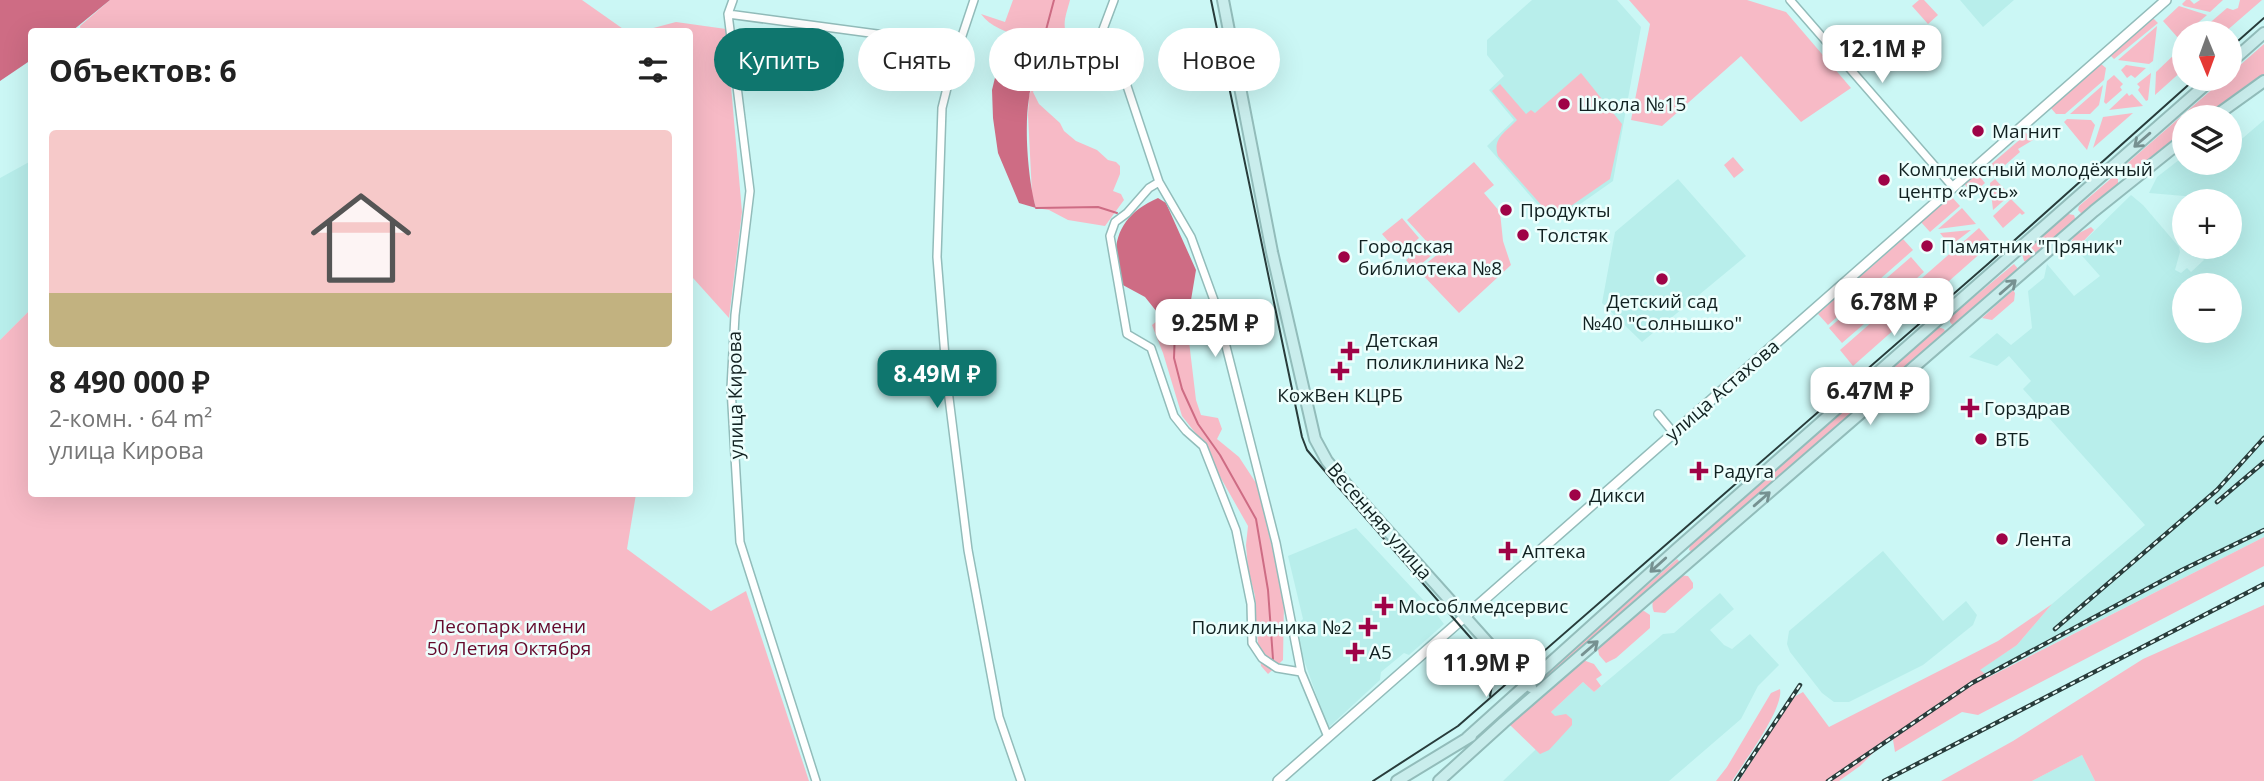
<!DOCTYPE html>
<html lang="ru">
<meta charset="utf-8">
<style>
:root{--surface:#fff;--page:#f2f2f2;--text:#222;--muted:#767676;--line:#e0e0e0;--accent:#0f766e}
body{margin:0;font-family:"Open Sans",sans-serif;background:var(--page);color:var(--text);height:100vh;display:flex;flex-direction:column;font-size:26px;white-space:nowrap}
*{box-sizing:border-box;margin:0}
p{font-size:23px;color:var(--muted)}
.icon{flex:none;width:38px;height:38px;fill:none;stroke:currentColor;stroke-width:2;stroke-linecap:round;stroke-linejoin:round}
.map{position:relative;flex:1;overflow:hidden}
.details{position:absolute;left:28px;top:28px;width:665px;height:469px;display:flex;flex-direction:column;background:var(--surface);border-radius:7px;box-shadow:0 7px 28px #0002}
.details>*{flex:none}
.hud{position:absolute;left:714px;top:28px;width:665px;height:63px;display:flex;gap:14px}
.needle{width:46px;rotate:179deg}
.controls{position:absolute;left:2172px;top:21px;display:grid;gap:14px}
.controls a{display:grid;place-items:center;width:70px;height:70px;border-radius:50%;background:var(--surface);box-shadow:0 7px 28px #0002;font-size:35px}
.price{position:absolute;translate:-50% -60px;padding:0 16px;border-radius:14px;background:#fff;color:#222;font-size:23px;line-height:46px;filter:drop-shadow(0 2px 4px #0008)}
.price::after{content:'';position:absolute;left:50%;top:42px;width:21px;height:16px;margin-left:-10px;background:inherit;clip-path:polygon(0 0,100% 0,50% 100%)}
.price.on{background:var(--accent);color:#fff}
ul{padding:0;list-style:none}
li{display:grid;align-content:center;gap:14px;height:371px;padding:0 21px}
li+li{border-top:2px solid var(--line)}
li span{display:grid;place-items:center;height:217px;border-radius:7px;color:#555}
li>.icon{margin-inline-start:auto}
span .icon{width:126px;height:126px;fill:#fffc;stroke-width:1}
li b{font-size:30px}
h2{display:flex;justify-content:space-between;align-items:center;height:84px;padding:0 21px;font-size:30px}
.tag{padding:0 24px;border-radius:32px;background:var(--surface);box-shadow:0 7px 28px #0002;font-size:24px;line-height:63px}
.tag.on{background:var(--accent);color:#fff}
.map>svg:first-child{display:block}
</style>
<div class="map">
<svg width="2264" height="781" viewBox="0 0 2264 781">
<rect width="100%" height="100%" fill="#cbf7f5"/>
<path fill="#b8eeeb" fill-rule="evenodd" d="M1532 0H1617L1641 27 1613 181 1566 214 1545 213 1487 146 1514 120 1489 90 1504 76 1487 55V40Z
M1960 0H2014L1983 27Z
M2264 120V537L1988 677 1979 670 2017 645 2052 604 2145 525 2023 389 2031 381 2009 356 1997 366 1969 357 1997 333 2011 345 2032 328 2028 291 2044 278 2047 264 2074 296 2100 276 2076 249 2131 195 2143 205 2179 247 2180 252 2175 270 2181 273 2187 268 2191 272 2204 260 2193 247H2230V201H2196V197L2149 193 2157 177 2184 156V163H2203L2206 169 2213 163H2230V149ZM2184 285H2230V331H2184Z
M31 161V309L0 340V178Z
M1678 179 1746 256 1642 342 1602 303 1615 232Z
M1356 528 1427 604 1423 608 1429 615 1434 611 1444 624 1409 655 1404 653 1381 672 1380 680 1328 728 1293 629 1303 619 1288 556Z
M1883 551 1943 621 1966 601 1977 615 1973 625 1923 665 1849 702H1834L1822 693 1790 652 1787 644 1789 631Z
M1720 593 1734 609 1710 630 1724 645 1732 649 1750 634 1779 665 1758 686 1741 719 1669 781H1503L1561 725 1551 712 1583 682 1594 692 1663 634 1674 633Z
M2082 755 2095 781H2032Z"/>
<path fill="#f7bac6" d="M110 0H582L626 31 81 32 80 26Z
M1013 0H1070C1065 19 1058 32 1078 46L1079 54 1075 57 1066 58 1052 74 1043 73 1033 92 1039 104 1060 123 1064 131 1076 141 1097 150 1108 160 1116 162 1120 166V174L1113 191 1121 194 1124 200 1105 226 1068 220 1049 210 1036 208 1032 194 1028 115 1029 96 1035 78 1037 53 1029 49 1028 42C1011 31 994 31 981 14L1005 22Z
M1629 0H1747L1786 12 1851 88 1801 122 1741 56 1662 126 1631 120 1650 24Z
M1919 0H1924L1938 15 1928 24 1912 6Z
M2186 0H2190L2194 4 2200 0H2223L2210 12 2184 6 2182 4Z
M2240 0H2262L2224 33H2198L2227 8 2233 10 2238 8Z
M2179 6 2207 15 2179 39 2163 21Z
M2153 18 2158 23 2114 59 2110 55Z
M676 22 726 29 742 212 729 318 693 278 690 280V32L642 31Z
M2157 26 2153 61 2149 64 2118 60Z
M2264 44V76L2207 117H2184V135L2132 176 2125 174 2123 167 2224 79H2230V74Z
M2177 52 2184 54V69L2155 95 2156 72Z
M2100 63 2106 68 2104 80 2065 114H2056L2050 107Z
M2126 65 2146 68 2135 78 2131 75 2127 78 2121 70Z
M1581 73 1622 124 1610 179 1565 210 1554 212 1543 207 1498 156C1492 138 1506 132 1517 120L1492 91 1500 84 1526 114 1531 110 1535 113Z
M2151 73 2148 100 2146 101 2138 90 2140 87 2137 84Z
M2114 75 2123 84 2120 87 2122 90 2106 104 2104 102 2107 81Z
M2103 85 2099 105 2090 114H2070Z
M2127 93 2129 96 2132 94 2143 106 2109 110Z
M2133 113 2093 148 2103 117Z
M2067 119 2091 120 2095 125 2087 150 2064 122Z
M2023 130 2033 140 2018 149 2020 152 1996 173 1989 166 2024 136 2021 132Z
M1733 157 1744 170 1734 178 1724 165Z
M1474 162 1494 185 1484 193 1500 212 1503 241 1511 265 1459 313 1418 270 1438 254 1407 220Z
M1976 172 1985 183 1976 191 1973 187 1969 190 1963 182Z
M2114 176 2118 179V186L2083 215 2078 210 2079 206Z
M1995 179 2010 195 1993 210 1990 183Z
M1950 195 1960 206 1930 232 1920 221Z
M2011 199 2025 213 2022 215 2020 213 2003 228 1993 216Z
M1962 208 1976 224 1938 229Z
M2068 214 2074 215 2076 221 2028 263 2024 261 2022 254Z
M1402 218 1419 238 1400 255 1382 234Z
M2091 227 2094 230 2076 249 2071 242 2075 235Z
M1979 228 1992 243 1853 366 1840 350Z
M1971 230 1950 246 1940 233Z
M1903 239 1913 250 1828 325 1818 314Z
M1424 245 1432 255 1414 270 1406 260Z
M1911 257 1924 272 1842 343 1829 328Z
M2014 264 2020 271 1953 326 1950 322V317Z
M2013 290 2015 293 2014 301 1992 320 1982 318Z
M31 309 32 494H636L627 549 711 611 746 591 809 781H0V340Z
M1157 321 1167 341H1177L1188 333 1196 400 1201 415 1218 418 1222 429 1217 439 1239 457 1258 486 1284 600 1283 660 1268 674 1261 666 1256 627 1255 596 1248 569 1246 545 1248 526 1218 473 1208 449 1182 416 1163 353 1152 325Z
M1938 327 1944 329 1946 334 1693 552 1689 550 1690 545Z
M2264 537V566L1978 715 1962 712 1895 752 1892 734 1860 766 1839 781H1739L1792 698 1803 692 1829 727 1998 641 2052 604 2017 645 1980 670 1989 677Z
M1677 559 1682 564 1539 685 1538 684 1539 680Z
M1678 575 1688 576 1693 583V588L1665 613 1654 612C1647 595 1666 586 1678 575Z
M2264 605V781H2095L2082 755 2032 781H1941L2013 741 2143 659Z
M1644 611 1650 615V628L1616 658 1606 663 1599 655 1598 649 1600 645 1637 612Z
M1583 660 1594 664 1602 675 1596 679 1601 686 1594 692 1583 682 1551 712 1555 716 1566 714 1572 719V725L1549 750 1540 754 1509 724Z
M1780 689C1784 709 1744 762 1732 781H1716L1727 767 1771 693Z"/>
<path fill="#ce6c84" d="M0 0H110L72 31 32 32 31 60 0 81Z
M1013 43 1037 53 1040 61C1037 73 1030 86 1029 98 1024 127 1028 180 1036 208L1019 203 998 153 993 118 992 90 1002 49 1006 44Z
M1158 198 1166 203 1196 270 1191 300 1195 306 1203 308 1206 314 1205 319 1194 322 1192 328 1189 330 1183 325 1182 318 1175 330 1169 327 1145 297 1121 284C1108 244 1119 215 1158 198Z"/>
<g fill="none" stroke-linecap="round" stroke-linejoin="round">
<path stroke="#ce6c84" stroke-width="2" d="M1042 45 1054 0
M1036 208 1098 207 1117 213
M1175 330 1174 358 1182 389 1198 424 1220 455 1256 519 1268 590 1273 659"/>
<defs>
<path id="minor" d="M733 0 728 14 750 191 735 315 731 388 740 542 816 781
M974 0 954 60 942 108 937 257 947 382 968 550 999 717 1021 781
M1114 0 1099 40 1102 60 1126 83 1159 182 1191 237 1215 303 1276 543 1301 672 1328 737
M1790 0 1953 187
M728 14 959 45
M1159 182 1149 188 1127 213 1115 222 1110 236 1127 334 1151 348 1174 416 1186 431 1203 446 1236 530 1251 604 1252 643 1262 658 1277 668 1301 672
M1658 414 1673 432"/>
<path id="tertiary" d="M1278 781 2166 0"/>
<path id="secondary" d="M1223 0 1272 252 1315 439 1327 461 1345 483 1515 673 1531 687
M2230 63 2264 33
M2214 117 2264 81
M1467 738 1678 548 2212 79
M1397 781 1471 736
M1439 781 1504 722 2094 211 2184 139"/>
</defs>
<use href="#minor" stroke="#92bcba" stroke-width="10"/>
<use href="#tertiary" stroke="#92bcba" stroke-width="12"/>
<use href="#secondary" stroke="#92bcba" stroke-width="14"/>
<use href="#minor" stroke="#fff" stroke-width="7"/>
<use href="#tertiary" stroke="#fff" stroke-width="9"/>
<use href="#secondary" stroke="#c9edec" stroke-width="10"/>
<path stroke="#283c3b" stroke-width="2" d="M1211 0 1302 437 1307 450 1334 482 1490 660 1494 675 1490 696
M2230 48 2264 18
M1373 781 1458 726 1989 263 2195 79"/>
<defs>
<path id="rail" d="M2217 502 2264 462
M2055 629 2217 490 2264 438
M1736 781 1800 685
M1828 781 1972 683 2182 570 2264 530
M1884 781 2264 584"/>
</defs>
<use href="#rail" stroke="#283c3b" stroke-width="4.5"/>
<use href="#rail" stroke="#edfffd" stroke-width="2" stroke-dasharray="5" stroke-linecap="butt"/>
</g>
<defs><path id="oneway-shaft" d="M-6 0H5M1.5-3L5.5 0L1.5 3" fill="none" stroke-width="1.6" stroke-linecap="round" stroke-linejoin="round" transform="scale(1.75)"/></defs>
<g stroke="#769191">
<use href="#oneway-shaft" transform="translate(2142 140) rotate(139)"/>
<use href="#oneway-shaft" transform="translate(2008 287) rotate(-41)"/>
<use href="#oneway-shaft" transform="translate(1762 499) rotate(-41)"/>
<use href="#oneway-shaft" transform="translate(1658 565) rotate(138)"/>
<use href="#oneway-shaft" transform="translate(1590 648) rotate(-41)"/>
</g>
<g fill="#9f0347" stroke="#edfffd" stroke-width="2.5">
<circle cx="1564" cy="104" r="7"/>
<circle cx="1978" cy="131" r="7"/>
<circle cx="1884" cy="180" r="7"/>
<circle cx="1506" cy="210" r="7"/>
<circle cx="1523" cy="235" r="7"/>
<circle cx="1927" cy="246" r="7"/>
<circle cx="1344" cy="257" r="7"/>
<circle cx="1662" cy="279" r="7"/>
<path d="M1346.5 340.5h7v7h7v7h-7v7h-7v-7h-7v-7h7z"/>
<path d="M1336.5 360.5h7v7h7v7h-7v7h-7v-7h-7v-7h7z"/>
<path d="M1966.5 397.5h7v7h7v7h-7v7h-7v-7h-7v-7h7z"/>
<circle cx="1981" cy="439" r="7"/>
<path d="M1695.5 460.5h7v7h7v7h-7v7h-7v-7h-7v-7h7z"/>
<circle cx="1575" cy="495" r="7"/>
<circle cx="2002" cy="539" r="7"/>
<path d="M1504.5 540.5h7v7h7v7h-7v7h-7v-7h-7v-7h7z"/>
<path d="M1380.5 595.5h7v7h7v7h-7v7h-7v-7h-7v-7h7z"/>
<path d="M1364.5 616.5h7v7h7v7h-7v7h-7v-7h-7v-7h7z"/>
<path d="M1351.5 641.5h7v7h7v7h-7v7h-7v-7h-7v-7h7z"/>
</g>
<g text-anchor="middle" stroke-width="5" stroke-linejoin="round" paint-order="stroke">
<g font-size="19" fill="#112121" stroke="#edfffd" text-anchor="start">
<text x="1578" y="111">Школа №15</text>
<text x="1992" y="138">Магнит</text>
<text x="1898" y="176">Комплексный молодёжный<tspan x="1898" dy="22">центр «Русь»</tspan></text>
<text x="1520" y="217">Продукты</text>
<text x="1537" y="242">Толстяк</text>
<text x="1358" y="253">Городская<tspan x="1358" dy="22">библиотека №8</tspan></text>
<text x="1941" y="253">Памятник "Пряник"</text>
<text x="1662" y="308" text-anchor="middle">Детский сад<tspan x="1662" dy="22">№40 "Солнышко"</tspan></text>
<text x="1366" y="347">Детская<tspan x="1366" dy="22">поликлиника №2</tspan></text>
<text x="1340" y="402" text-anchor="middle">КожВен КЦРБ</text>
<text x="1984" y="415">Горздрав</text>
<text x="1995" y="446">ВТБ</text>
<text x="1713" y="478">Радуга</text>
<text x="1589" y="502">Дикси</text>
<text x="2016" y="546">Лента</text>
<text x="1522" y="558">Аптека</text>
<text x="1398" y="613">Мособлмедсервис</text>
<text x="1352" y="634" text-anchor="end">Поликлиника №2</text>
<text x="1369" y="659">А5</text>
</g>
<g font-size="19" fill="#112121" stroke="#edfffd">
<text transform="translate(1722 390) rotate(-41)" y="7">улица Астахова</text>
<text transform="translate(735 395) rotate(-91)" y="7">улица Кирова</text>
<text transform="translate(1380 521) rotate(49)" y="7">Весенняя улица</text>
</g>
<g font-size="19" fill="#65092c" stroke="#edfffd">
<text x="509" y="633">Лесопарк имени<tspan x="509" dy="22">50 Летия Октября</tspan></text>
</g>
</g>
</svg>
<div class="controls">
<a><svg class="needle" viewBox="-14 -14 28 28"><path d="M0-13l5 13h-10z" fill="#e53935"/><path d="M0 13l5-13h-10z" fill="#767676"/></svg></a>
<a><svg class="icon" aria-label="layers" viewBox="0 0 24 24"><path d="M12 4l9 5-9 5-9-5zM3 14l9 5 9-5"/></svg></a>
<a>+</a>
<a>−</a>
</div>
<b class="price" style="left:1882px;top:85px">12.1M ₽</b>
<b class="price" style="left:1894px;top:338px">6.78M ₽</b>
<b class="price" style="left:1215px;top:359px">9.25M ₽</b>
<b class="price on" style="left:937px;top:410px">8.49M ₽</b>
<b class="price" style="left:1870px;top:427px">6.47M ₽</b>
<b class="price" style="left:1486px;top:699px">11.9M ₽</b>
<div class="hud">
<a class="tag on">Купить</a>
<a class="tag">Снять</a>
<a class="tag">Фильтры</a>
<a class="tag">Новое</a>
</div>
<section class="details">
<h2>Объектов: 6<svg class="icon" aria-label="filters" viewBox="0 0 24 24"><path d="M4 7h16M4 17h16"/><circle cx="9" cy="7" r="2"/><circle cx="15" cy="17" r="2"/></svg></h2>
<ul>
<li><span style="background:linear-gradient(#f6c9c9 75%,#c2b280 0)"><svg class="icon" aria-label="home" viewBox="0 0 24 24"><path d="M3 11l9-7 9 7M6 9v11h12V9"/></svg></span><div><b>8 490 000 ₽</b><p>2-комн. · 64 m²</p><p>улица Кирова</p></div></li>
</ul>
</section>
</div>
